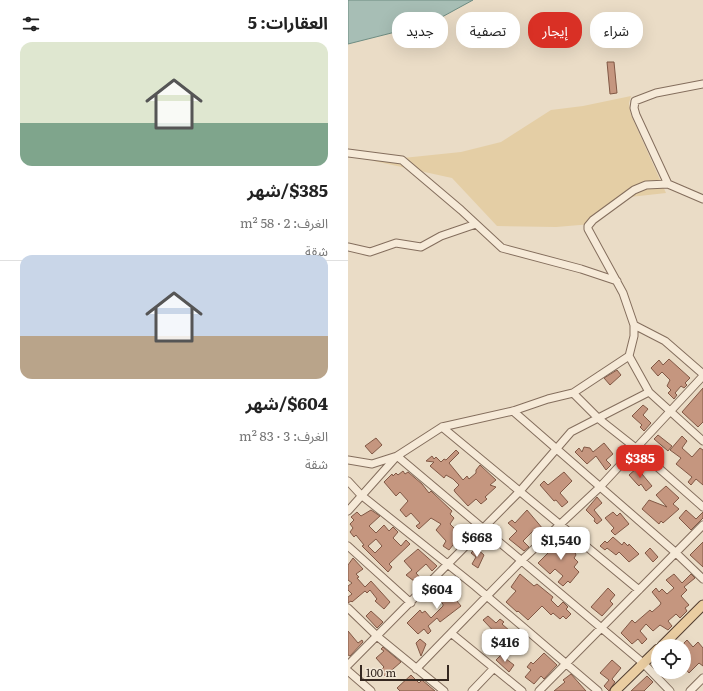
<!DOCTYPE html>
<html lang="ar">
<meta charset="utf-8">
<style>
:root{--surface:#fff;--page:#f2f2f2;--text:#222;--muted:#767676;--line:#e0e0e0;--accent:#d93025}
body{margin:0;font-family:Literata,"Noto Sans Arabic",serif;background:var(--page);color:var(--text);direction:rtl;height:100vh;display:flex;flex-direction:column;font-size:15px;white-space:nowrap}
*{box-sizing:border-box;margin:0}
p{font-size:13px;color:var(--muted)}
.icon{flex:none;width:22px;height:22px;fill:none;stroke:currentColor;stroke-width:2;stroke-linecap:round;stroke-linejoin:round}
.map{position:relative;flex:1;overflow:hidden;direction:ltr}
.drawer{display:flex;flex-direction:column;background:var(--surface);width:348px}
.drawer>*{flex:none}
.top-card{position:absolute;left:12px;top:12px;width:283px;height:36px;direction:rtl;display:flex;gap:8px}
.buttons{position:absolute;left:303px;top:639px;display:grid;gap:8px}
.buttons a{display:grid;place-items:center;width:40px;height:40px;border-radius:50%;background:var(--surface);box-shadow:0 4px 16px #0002;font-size:20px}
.scale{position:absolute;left:12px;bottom:10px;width:89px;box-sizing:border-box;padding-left:4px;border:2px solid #352820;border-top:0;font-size:11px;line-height:14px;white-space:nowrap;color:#352820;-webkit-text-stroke:3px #f2e7d5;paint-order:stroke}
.price{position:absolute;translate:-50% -34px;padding:0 9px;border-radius:8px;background:#fff;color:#222;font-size:13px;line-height:26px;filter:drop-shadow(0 1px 2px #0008)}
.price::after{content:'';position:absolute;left:50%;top:24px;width:12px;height:9px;margin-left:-6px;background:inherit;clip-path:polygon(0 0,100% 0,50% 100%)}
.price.active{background:var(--accent);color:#fff}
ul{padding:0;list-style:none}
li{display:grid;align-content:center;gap:8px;height:212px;padding:0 20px}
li+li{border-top:1px solid var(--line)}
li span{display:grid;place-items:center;height:124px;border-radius:12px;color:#555}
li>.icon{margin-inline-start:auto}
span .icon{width:72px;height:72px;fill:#fffc;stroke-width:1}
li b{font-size:17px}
h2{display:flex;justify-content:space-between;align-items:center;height:48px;padding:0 20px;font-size:17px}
.tag{padding:0 14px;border-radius:16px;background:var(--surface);box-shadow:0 4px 16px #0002;font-size:14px;line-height:36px}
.tag.active{background:var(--accent);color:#fff}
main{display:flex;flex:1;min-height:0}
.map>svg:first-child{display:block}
</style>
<main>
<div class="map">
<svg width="355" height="691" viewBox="0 0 355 691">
<rect width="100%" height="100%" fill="#eadcc6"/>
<path fill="#e4cea5" d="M283 96 281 103 283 115 318 193 282 197 244 224 208 227 149 226 104 178 26 161 113 152 153 142 203 110 235 106Z"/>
<path fill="#a7beb5" stroke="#6e8c82" d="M0 0H125L83 23 0 44Z"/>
<path fill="#c5967f" stroke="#815845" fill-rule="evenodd" d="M259 62H266L269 93 262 94Z
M321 359 342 378 337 383 339 385 336 388 333 386 327 393 329 395 326 399 320 393 323 390 319 386 322 380 314 372 310 376 303 368 311 360 315 365Z
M269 370 273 375 262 385 256 378Z
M355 388V422L350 427 334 412Z
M295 405 300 409 295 415 303 423 296 431 292 427 294 425 284 416Z
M310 435 324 446 320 451 306 439Z
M334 436 339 441 334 448 344 457 352 448 355 450V485L348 479 343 485 340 482 344 477 328 464 333 458 322 450Z
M28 438 34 445 24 454 17 446Z
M256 443 265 454 258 460 263 465 258 470 248 456 239 464 227 452 231 448 234 452 236 447 242 448 245 452Z
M108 450 111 453 101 463 115 480 119 476 121 479 128 473V470L132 465 148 480 142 485 148 487 137 497 139 499 133 504 128 499 120 506 107 492 106 490 111 485 105 479 98 475 96 478 82 466 86 462 78 461 84 456 86 459 88 457 93 462 96 459 98 460Z
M289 468 304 486 298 491 293 484 291 486 289 484 281 475Z
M55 471 57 474 60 472 74 484 81 493 83 491 104 511 102 514 106 518 102 524 113 535 101 550 95 546 98 541 88 530 93 524 83 518 71 529 68 526 72 523 63 513 58 517 52 510 60 501 52 492 48 496 36 482 44 474 45 476 48 473 50 475Z
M216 472 224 481 212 493 220 502 214 507 208 500 206 501 192 485 196 481 200 485Z
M318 486 331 498 325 504 331 509 315 523 313 521 311 524 294 509 301 500 319 507 308 495Z
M249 497 254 503 246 510 254 520 249 524 246 521 247 519 238 510Z
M23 510 32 516 21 526 28 533 36 525 41 531 45 527 50 532 45 538 53 546 58 540 62 544 41 564 44 567 40 572 14 546 16 545 8 535 6 537 2 532 5 528 2 524 6 520 3 517 9 512 13 516ZM28 539 34 546 27 553 20 546Z
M179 510 195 529 190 534 186 530 175 541 181 547 176 551 161 539 169 531 160 523 164 520 167 523Z
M338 510 348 519 355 512V518L343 530 331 518Z
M265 512 269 516 272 513 281 524 267 535 263 531 266 528 257 518Z
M212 536 226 547 225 548 228 555 226 558 230 562 226 567 231 572 222 583 220 581 215 586 210 582 215 576 207 569 202 574 190 563 202 551 200 548Z
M265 537 274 545 276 542 280 546 281 544 291 554 281 562 271 552 268 555 259 548 257 550 252 546 257 541 259 543Z
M355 542V567L342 555Z
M128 548 136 555 130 568 124 564 128 557 123 553Z
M302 548 310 557 305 562 297 553Z
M70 549 89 566 84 571 78 564 68 573 74 580 70 584 58 575 64 570 56 561Z
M5 558 15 569 8 574 11 577 9 578 17 587 23 581 42 602 36 609 27 601 29 599 22 590 19 593 17 591 4 602 3 601 0 603V597L4 594 0 590V586L4 583 0 580V565Z
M172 574 186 586 189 584 205 597 203 600 210 607 215 602 220 607 218 609 223 614 218 619 215 616 212 619 205 613 203 615 194 606 180 620 170 611 169 612 158 602 168 591 163 587Z
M326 574 334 583 343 574 347 578 336 587 339 590 333 596 341 605 337 608 339 611 332 618 328 614 320 621 324 626 320 630 312 625 305 631 298 624 292 631 299 639 294 644 290 639 284 644 273 633 284 620 287 623 302 610 304 612 312 605 313 603 304 592 308 588 311 592 314 589 319 594 326 588 318 580Z
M102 584 112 596 108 600 113 606 92 622 89 618 80 626 83 631 80 634 76 629 70 634 59 623 72 610 74 613 77 611 83 618 95 606V604L86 595 93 587 95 589Z
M260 588 267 595 262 601 265 604 254 616 243 607Z
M23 611 35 622 29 628 18 616Z
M140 616 148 623 152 619 156 622 154 624 162 631 154 640 135 620Z
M0 631 10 643 14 640 15 642 2 656 0 655Z
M72 639 78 644 73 656 68 643Z
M339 640 345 647 350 642 355 648V666L351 663 341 673 336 667V643Z
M35 647 53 662 37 676 32 671 36 667 28 658 36 651 33 649Z
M196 653 209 665 196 679 193 676 186 684 177 677 183 670 179 667 183 662 185 664Z
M153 655 166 665 161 672 148 660Z
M264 660 273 668 264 679 267 682 261 691 256 686 261 680 252 673Z
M223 674 238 691H206L217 682 215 680Z
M63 675 71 683 74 680 87 691H52L49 688Z
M299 676 305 682 296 691H283Z"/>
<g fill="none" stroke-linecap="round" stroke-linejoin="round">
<defs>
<path id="minor" d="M0 153 54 160 113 210 154 248 233 269 269 281
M320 184 288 115 286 108 287 101 308 93 355 84
M355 199 320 184 298 185 286 190 245 220 240 226V229L275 293 286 325V336L281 356 301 392 355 441
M0 247 22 252 48 243 73 247 93 236 128 224
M286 325 317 341 355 374
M225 393 251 419 289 449 355 507
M165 411 327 552 355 579
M94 427 291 590
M0 460 24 464 49 456 295 663 322 691
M0 481 13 495 127 586 250 691
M0 511 49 456 94 427 165 411 200 399 225 393 281 356
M0 546 63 603
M0 608 30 637 96 691
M103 633 174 691
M0 665 172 491 223 432 301 392
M68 669 174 560 251 488 355 376
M0 671 23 691
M124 691 146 668
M191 691 355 525
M342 691 355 678"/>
<path id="major" d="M314 646 355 605
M267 691 310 649"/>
</defs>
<use href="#minor" stroke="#846e5d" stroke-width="9"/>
<use href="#major" stroke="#523e31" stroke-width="11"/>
<use href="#minor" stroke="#f6ead8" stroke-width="7"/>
<use href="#major" stroke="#eacda1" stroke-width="9"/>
</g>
</svg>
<div class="buttons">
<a><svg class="icon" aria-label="locate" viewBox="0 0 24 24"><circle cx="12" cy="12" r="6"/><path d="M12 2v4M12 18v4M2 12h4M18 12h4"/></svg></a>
</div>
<div class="scale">100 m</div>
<b class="price active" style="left:292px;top:479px">$385</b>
<b class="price" style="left:129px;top:558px">$668</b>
<b class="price" style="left:213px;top:561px">$1,540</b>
<b class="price" style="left:89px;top:610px">$604</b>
<b class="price" style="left:157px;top:663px">$416</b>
<div class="top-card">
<a class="tag">شراء</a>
<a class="tag active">إيجار</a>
<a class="tag">تصفية</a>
<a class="tag">جديد</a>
</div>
</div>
<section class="drawer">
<h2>العقارات: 5<svg class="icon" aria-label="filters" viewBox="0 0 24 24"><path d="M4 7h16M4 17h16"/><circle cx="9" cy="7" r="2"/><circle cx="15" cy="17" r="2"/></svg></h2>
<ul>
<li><span style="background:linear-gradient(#dfe7d0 65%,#7fa58c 0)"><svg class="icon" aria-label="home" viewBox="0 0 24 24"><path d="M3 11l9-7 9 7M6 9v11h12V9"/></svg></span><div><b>$385/شهر</b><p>الغرف: 2 · 58 m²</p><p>شقة</p></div></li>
<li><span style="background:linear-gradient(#c9d6e8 65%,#b9a48a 0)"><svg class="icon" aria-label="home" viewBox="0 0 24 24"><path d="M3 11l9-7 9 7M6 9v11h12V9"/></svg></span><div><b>$604/شهر</b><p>الغرف: 3 · 83 m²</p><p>شقة</p></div></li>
</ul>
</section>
</main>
